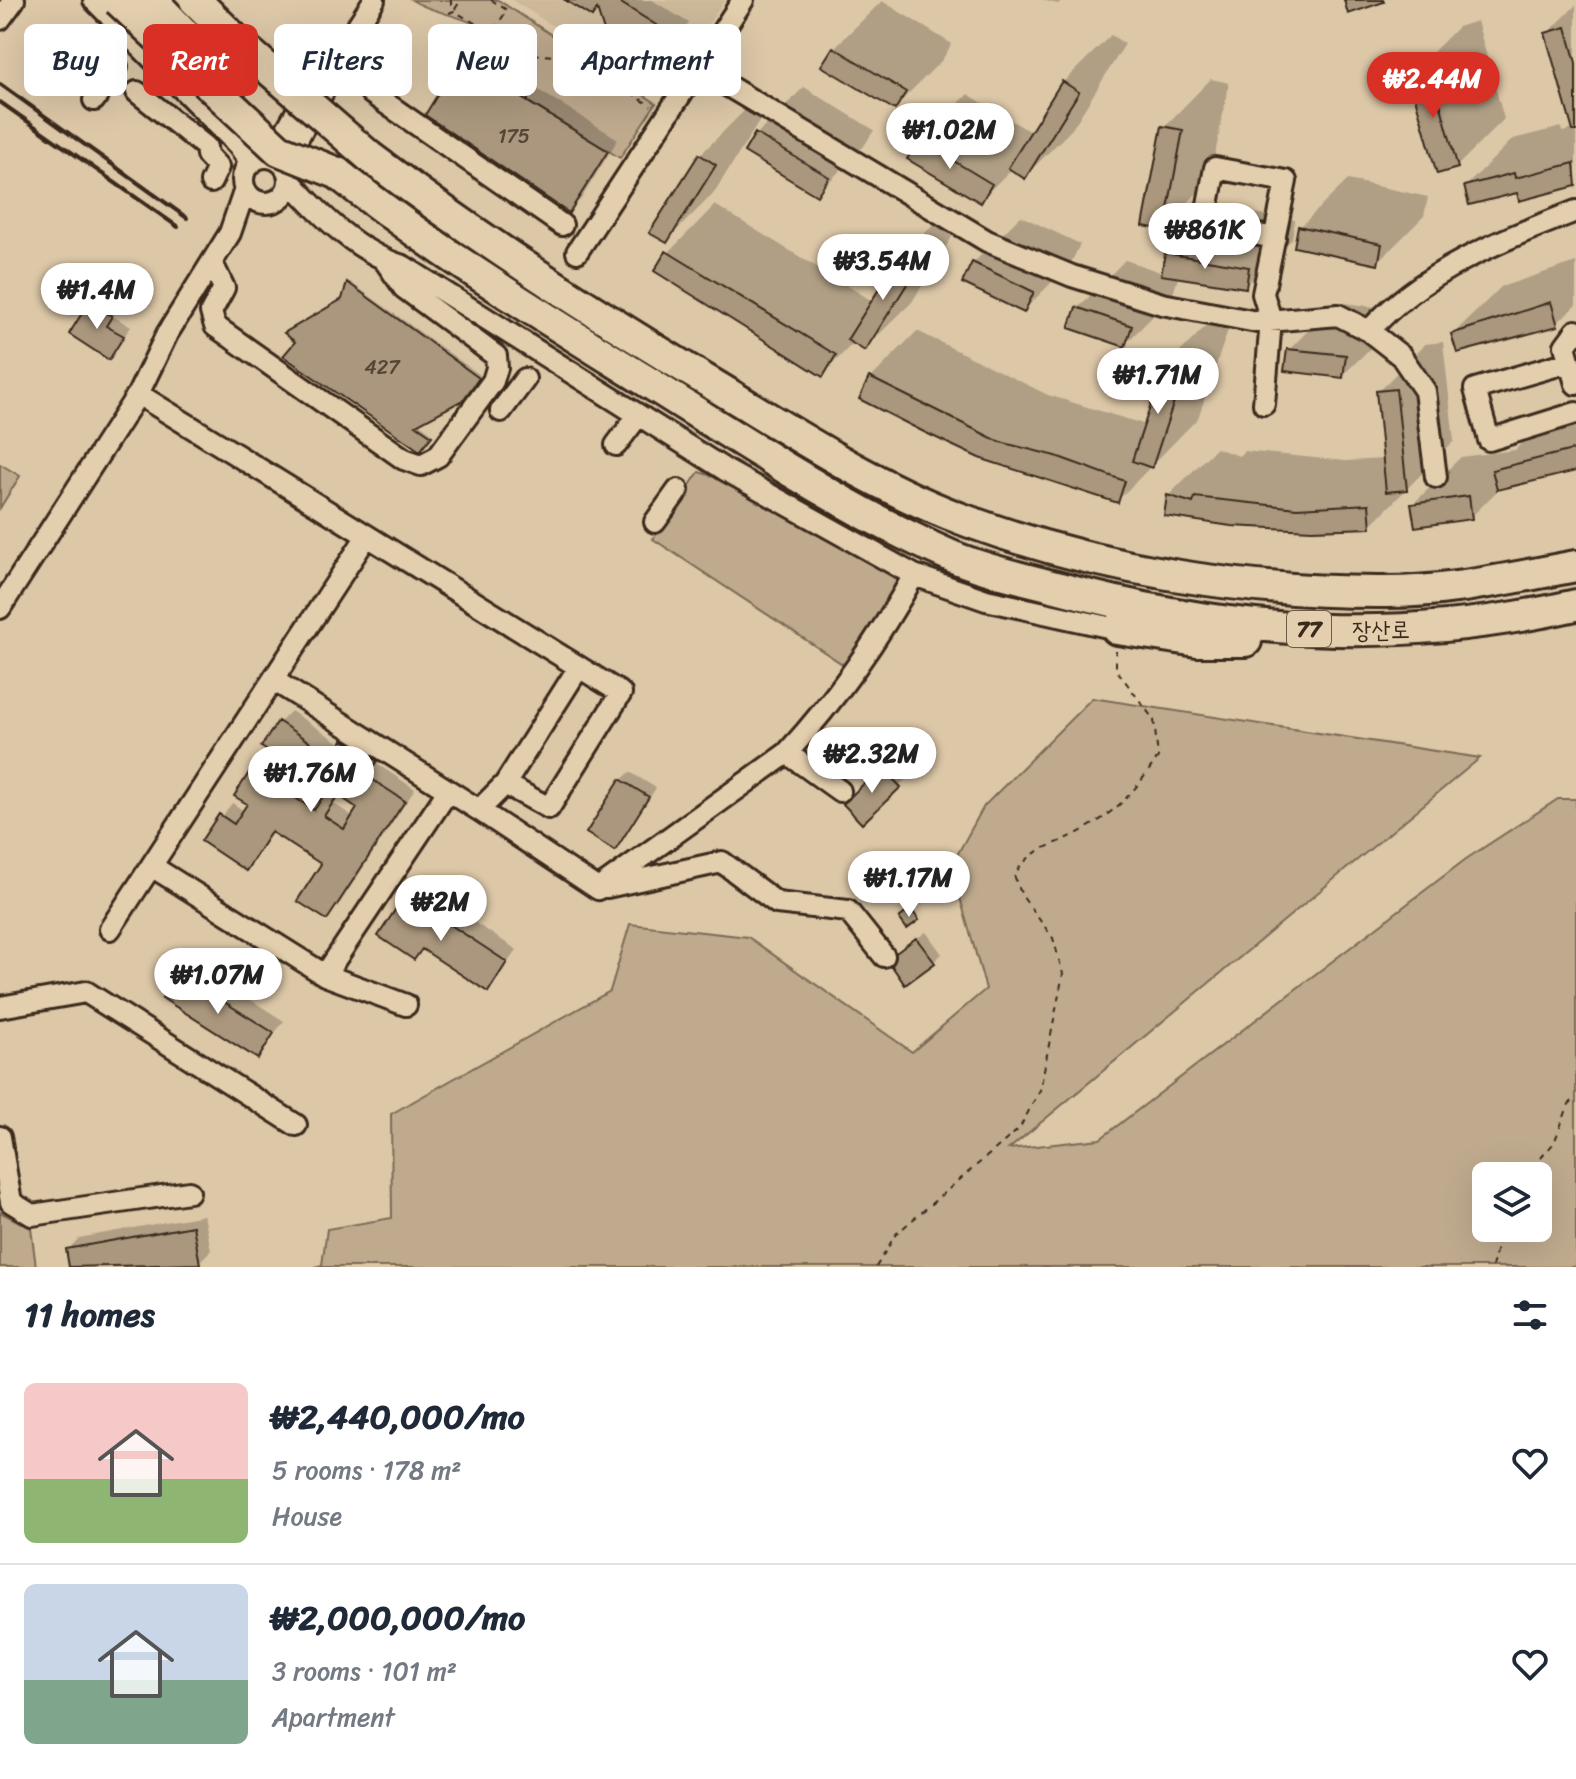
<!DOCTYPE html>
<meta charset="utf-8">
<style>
:root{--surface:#fff;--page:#f2f2f3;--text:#1f2937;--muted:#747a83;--line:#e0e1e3;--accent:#d93025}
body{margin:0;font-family:Sriracha,"Poor Story",sans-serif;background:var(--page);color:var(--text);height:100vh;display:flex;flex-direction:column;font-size:30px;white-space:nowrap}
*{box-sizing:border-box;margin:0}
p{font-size:26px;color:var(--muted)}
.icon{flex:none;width:44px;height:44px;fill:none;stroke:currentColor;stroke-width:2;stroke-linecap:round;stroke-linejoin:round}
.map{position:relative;height:1267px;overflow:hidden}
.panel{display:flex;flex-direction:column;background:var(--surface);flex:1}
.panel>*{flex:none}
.top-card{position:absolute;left:24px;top:24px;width:800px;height:72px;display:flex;gap:16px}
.tools{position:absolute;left:1472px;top:1162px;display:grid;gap:16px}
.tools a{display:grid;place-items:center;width:80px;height:80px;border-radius:12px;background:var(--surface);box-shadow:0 8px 32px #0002;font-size:40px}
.price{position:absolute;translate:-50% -68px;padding:0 18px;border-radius:28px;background:#fff;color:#222;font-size:26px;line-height:52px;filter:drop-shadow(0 2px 4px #0008)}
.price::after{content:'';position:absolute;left:50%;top:48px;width:24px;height:18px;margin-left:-12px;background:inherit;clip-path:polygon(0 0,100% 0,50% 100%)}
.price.on{background:var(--accent);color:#fff}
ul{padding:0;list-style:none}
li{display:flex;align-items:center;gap:24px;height:200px;padding:0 24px}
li+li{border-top:2px solid var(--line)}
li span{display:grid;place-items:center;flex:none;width:224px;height:160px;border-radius:12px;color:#555}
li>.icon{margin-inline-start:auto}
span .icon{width:96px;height:96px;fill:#fffc;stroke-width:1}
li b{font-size:34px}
h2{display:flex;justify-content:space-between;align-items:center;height:96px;padding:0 24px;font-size:34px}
.chip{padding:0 28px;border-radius:12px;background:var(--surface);box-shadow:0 8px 32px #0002;font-size:28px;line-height:72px}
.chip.on{background:var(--accent);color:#fff}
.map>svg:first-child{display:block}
</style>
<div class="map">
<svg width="1576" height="1267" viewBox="0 0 1576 1267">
<rect width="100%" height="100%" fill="#dcc7a7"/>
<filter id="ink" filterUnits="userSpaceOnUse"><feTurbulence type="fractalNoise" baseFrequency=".0125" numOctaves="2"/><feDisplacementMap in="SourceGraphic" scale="16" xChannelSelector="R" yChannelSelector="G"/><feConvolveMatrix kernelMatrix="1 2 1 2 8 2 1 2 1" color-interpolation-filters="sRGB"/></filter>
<g filter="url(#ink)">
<path fill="#cdb99a" d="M512 0H725L660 94Z"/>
<path fill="#bfaa8e" stroke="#7d6a56" stroke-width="2" fill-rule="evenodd" d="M412 0H498L656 103 620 158 480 72C517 15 442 21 412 0Z
M0 464 20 476 0 508Z
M699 472 715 477 901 580 850 669 653 539Z
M1092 698 1480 758 1009 1149 1100 1139 1466 859 1558 799H1576V1267H315L322 1265 327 1229 392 1218 391 1114 610 991 630 924 748 937 912 1052 986 989 951 866 984 806ZM1486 1176H1538V1228H1486Z
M0 1212 31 1228 36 1267H0Z"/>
<path fill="#0003" fill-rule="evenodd" d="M569 0H652L689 23 666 52 637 34 630 41 598 7Z
M1042 0H1062L1058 4Z
M882 1 952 44 942 60 894 108 834 48Z
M1576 5V184L1521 199 1518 190 1466 186 1513 139 1561 127 1562 132 1574 129 1547 34Z
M1477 21 1504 119 1457 166 1411 74 1458 27Z
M1111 35 1125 44 1072 129 1025 176 1013 168 980 200 921 141 968 94 1032 133 1063 82Z
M472 49 618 139 581 199 569 210 428 114 461 61Z
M1211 79 1229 83 1210 180 1163 228 1164 127Z
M804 87 874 130 864 146 817 194 757 134Z
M747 108 762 117 713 194 666 241 700 155Z
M1348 180 1428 197 1424 216 1377 263 1300 227Z
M715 205 874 302 903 255 950 208 964 217 912 302 864 349 854 342 823 374 668 253Z
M1214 206 1295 220 1292 239 1245 286 1179 275 1172 297 1124 345 1078 308 1125 260 1163 273 1166 254Z
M1021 216 1080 244 1071 263 1024 310 973 263Z
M1576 262V305L1556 324 1453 334 1501 287Z
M350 282 480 375 465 396 417 422 432 433 420 448Z
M99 295 119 307 113 316 131 327 108 357 91 303Z
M1336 302 1392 309 1390 329 1342 376 1289 350Z
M1213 319 1230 324 1198 418 1117 501 870 379 917 331 1048 395 1146 425 1166 366Z
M1443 342 1454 441 1370 526 1231 524 1168 496 1216 448 1239 456 1244 451 1346 461 1385 459 1378 392 1425 344Z
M1576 408V469L1501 487 1471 517 1413 504 1461 457 1515 450 1550 415Z
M291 711 343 745 357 729 387 749 377 764 415 789 338 906 327 918 323 864 274 831 246 868 204 841 232 803 244 811 250 803 237 795 265 758 275 764 280 756V722ZM311 775 331 788 324 798 305 785ZM340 795 360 808 354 817 334 804Z
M891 760 908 777 862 821 845 804Z
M630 772 656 788 615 849 621 780Z
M418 886 517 950 487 989 424 948 414 957 407 896Z
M926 932 942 954 933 962 907 945Z
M191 962 284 1021 257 1056 164 998Z
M204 1215 211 1250 199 1262 173 1267H71L68 1250 79 1238Z"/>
<path fill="#aa977d" stroke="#3b2a1e" stroke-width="2" fill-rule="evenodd" d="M565 0H616L677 38 666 55 635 36 631 44 616 34 613 39 605 34 597 9 592 17Z
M1344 0H1383L1384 2 1348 14Z
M1566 27 1576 63V131H1573L1545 33Z
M833 47 906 92 895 110 821 66Z
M459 60 608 151 569 213 425 115Z
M1430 67 1458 168 1437 174 1408 73Z
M1062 81 1079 92 1025 179 1008 168Z
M1162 126 1183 130 1164 230 1143 226Z
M755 133 829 177 817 196 744 152Z
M919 140 992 184 981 203 907 159Z
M699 154 716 165 667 243 649 233Z
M1574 163 1576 186 1519 201 1517 193 1469 205 1464 186 1514 173 1515 178Z
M1298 226 1382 244 1378 265 1294 247Z
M666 251 836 355 823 377 654 271Z
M1165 253 1249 267 1246 288 1161 275Z
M901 254 919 265 865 351 847 340Z
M972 262 1034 292 1024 313 962 283Z
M347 282 479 378 463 400 416 425 432 436 420 451 283 356 295 342 284 333 342 299Z
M89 302 112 316 106 326 124 336 109 360 69 334Z
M1551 302 1558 326 1457 353 1451 334Z
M1076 307 1132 326 1125 347 1069 328Z
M1287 349 1346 355 1343 378 1284 371Z
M1164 365 1184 371 1152 468 1132 461Z
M869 377 1000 442 1056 456 1125 481 1118 503 979 458 924 432 859 399Z
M1396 389 1407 490 1386 492 1376 391Z
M1576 449V471L1497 490 1492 470Z
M1167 495 1193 503 1195 497 1297 508 1369 504 1371 528 1312 530 1231 526 1164 516Z
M1469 496 1472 519 1415 527 1411 504Z
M278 721 332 757 343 740 377 761 367 776 405 801 327 920 297 901 321 864 271 832 246 871 201 841 219 814 234 824 247 804 234 796 252 768 265 776 278 757 261 747ZM308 776 328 789 314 810 294 797ZM338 795 357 808 344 829 324 816Z
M881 767 901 787 862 824 843 804Z
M620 779 649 797 615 851 586 833Z
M405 895 507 962 488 992 422 949 414 960 378 936Z
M911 909 919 920 907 929 899 918Z
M916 938 935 963 905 985 892 966 896 953Z
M178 973 274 1033 258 1059 162 998Z
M193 1226 200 1264 69 1267 66 1249Z"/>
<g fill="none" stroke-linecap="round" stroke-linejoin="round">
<defs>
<path id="minor" d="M94 0 239 146 251 164
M0 19 14 0
M698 68 987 241 1072 276 1162 304 1257 322 1338 315 1369 331 1401 356 1425 391 1436 477
M379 78 371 93 562 225
M137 92 206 147 207 155 218 167 211 182
M94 100 117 67
M271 157 305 97
M243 180a23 23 0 1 1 46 0a23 23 0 1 1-46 0Z
M284 163 324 90 323 80 374 0
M289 180C320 215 358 253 403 266L727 471 914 575 986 600 1117 629
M577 252 743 0
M212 263 224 288 211 312 215 326 404 459 421 465 438 456 493 381 497 368 496 356 404 288 385 261
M1369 331C1423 270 1502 240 1576 211
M1576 331 1565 346 1576 384
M1569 362 1475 389 1489 440 1576 413
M138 394 621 693 549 808 505 784 479 810 598 889 787 753 840 791
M1264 404 1271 320 1263 294 1286 181 1215 168 1204 225 1275 238
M501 411 525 379
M616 445 638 416
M655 522 678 490
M0 608 138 394 167 334 230 233 245 189
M275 681 479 810
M787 753C837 698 878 640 914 575
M505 784 579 667
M153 867 325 975 448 791
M607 887 722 862 777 903 848 911 884 956
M110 929 367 536
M325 975 406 1005
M0 1007 86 992 296 1125
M0 1137 11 1202 32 1215 189 1192"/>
<path id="highway" d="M371 158C476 237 589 310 702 378 788 429 874 488 970 522 1099 569 1242 592 1379 592 1445 593 1511 578 1576 566
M337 173C434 250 539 314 643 379 744 442 842 508 951 556 984 570 1022 578 1056 587 1232 635 1398 646 1576 605
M1117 629 1197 641H1246"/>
</defs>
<use href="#minor" stroke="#3b2a1e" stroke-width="26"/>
<use href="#highway" stroke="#3b2a1e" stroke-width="36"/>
<path stroke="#3b2a1e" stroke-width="2" stroke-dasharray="6 6" stroke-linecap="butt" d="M451 0V8
M491 0 507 10 493 32
M455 9 461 0
M449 13 454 11 529 54 579 58 651 106
M528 102V27
M1525 1176 1554 1143 1569 1104 1576 1098
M876 1267 896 1234 1019 1129 1040 1090 1063 974 1053 938 1022 896 1014 875C1034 846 1047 849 1076 834 1116 813 1134 793 1158 757L1154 720 1116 669V651
M1492 1267 1502 1228"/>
<use href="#minor" stroke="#e3cead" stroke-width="20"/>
<use href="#highway" stroke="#e3cead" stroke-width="30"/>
<path stroke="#3b2a1e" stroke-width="4" d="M0 84 187 218
M0 102 178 227"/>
<defs>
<path id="highway-bridge" d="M118 0 279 150 337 173
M152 0 227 78
M195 0 243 47 371 158"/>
</defs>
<use href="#highway-bridge" stroke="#3b2a1e" stroke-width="36" stroke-linecap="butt"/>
<use href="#highway-bridge" stroke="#e3cead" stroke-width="30"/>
</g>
</g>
<g text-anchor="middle" stroke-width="6" stroke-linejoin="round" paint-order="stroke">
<g font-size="20" fill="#574536">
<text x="514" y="143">175</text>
<text x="382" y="374">427</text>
</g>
<rect fill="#e3cead" stroke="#6d5b49" stroke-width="2" x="1287" y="611" width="44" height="36" rx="6"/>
<g font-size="22" font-weight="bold" fill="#3b2a1e">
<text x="1309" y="637">77</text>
</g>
<g font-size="24" fill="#3b2a1e" stroke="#e3cead">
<text transform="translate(1381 630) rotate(-1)" y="8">장산로</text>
</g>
</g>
</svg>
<div class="tools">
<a><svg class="icon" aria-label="layers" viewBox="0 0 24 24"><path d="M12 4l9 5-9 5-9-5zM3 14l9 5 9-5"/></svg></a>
</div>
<b class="price on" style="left:1433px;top:120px">₩2.44M</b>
<b class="price" style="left:950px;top:171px">₩1.02M</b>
<b class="price" style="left:1205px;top:271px">₩861K</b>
<b class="price" style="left:883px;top:302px">₩3.54M</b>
<b class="price" style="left:97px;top:331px">₩1.4M</b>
<b class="price" style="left:1158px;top:416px">₩1.71M</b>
<b class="price" style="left:872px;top:795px">₩2.32M</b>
<b class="price" style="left:311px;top:814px">₩1.76M</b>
<b class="price" style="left:909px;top:919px">₩1.17M</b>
<b class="price" style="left:441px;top:943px">₩2M</b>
<b class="price" style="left:218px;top:1016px">₩1.07M</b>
<div class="top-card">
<a class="chip">Buy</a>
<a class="chip on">Rent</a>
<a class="chip">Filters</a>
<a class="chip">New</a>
<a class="chip">Apartment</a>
</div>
</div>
<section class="panel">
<h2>11 homes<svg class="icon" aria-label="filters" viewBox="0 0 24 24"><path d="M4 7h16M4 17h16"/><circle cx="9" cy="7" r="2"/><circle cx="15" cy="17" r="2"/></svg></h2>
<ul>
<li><span style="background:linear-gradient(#f6c9c9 60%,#8fb573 0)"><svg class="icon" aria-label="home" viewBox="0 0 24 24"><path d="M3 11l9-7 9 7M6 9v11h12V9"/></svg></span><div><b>₩2,440,000/mo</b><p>5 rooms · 178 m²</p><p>House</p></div><svg class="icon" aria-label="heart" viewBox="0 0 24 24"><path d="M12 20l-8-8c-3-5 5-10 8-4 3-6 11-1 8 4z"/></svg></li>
<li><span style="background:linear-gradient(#c9d6e8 60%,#7fa58c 0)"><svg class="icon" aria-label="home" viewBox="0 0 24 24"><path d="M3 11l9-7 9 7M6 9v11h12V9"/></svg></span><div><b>₩2,000,000/mo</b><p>3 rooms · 101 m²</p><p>Apartment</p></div><svg class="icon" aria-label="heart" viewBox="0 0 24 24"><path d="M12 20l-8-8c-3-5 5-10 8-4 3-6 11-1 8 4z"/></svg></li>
</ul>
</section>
